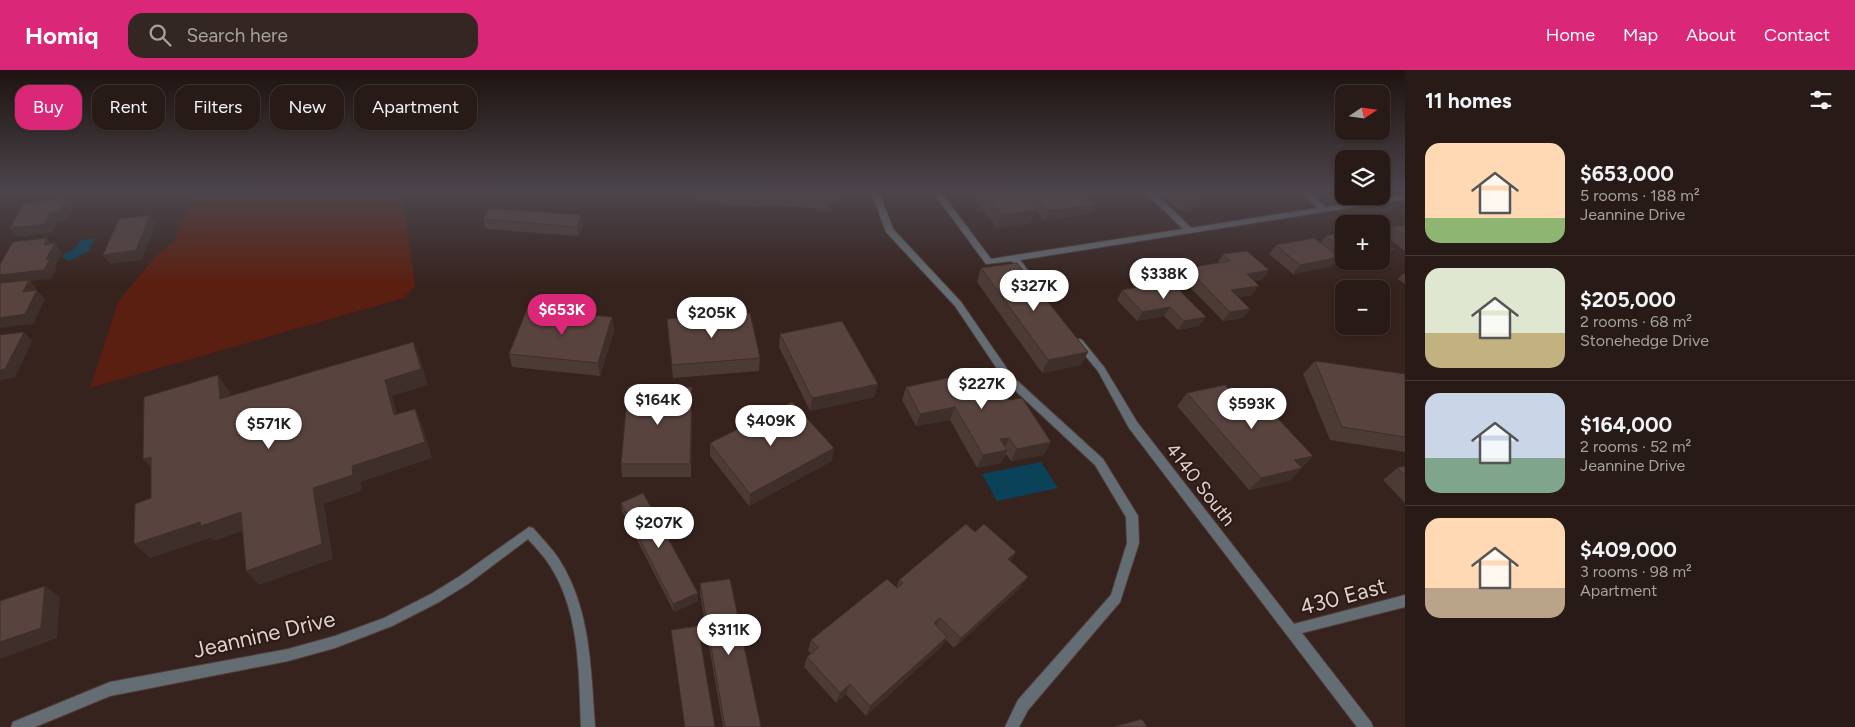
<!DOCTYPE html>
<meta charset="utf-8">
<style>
:root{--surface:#281a16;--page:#342723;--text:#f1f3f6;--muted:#a5a1a1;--line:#443835;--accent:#db2777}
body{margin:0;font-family:Figtree,sans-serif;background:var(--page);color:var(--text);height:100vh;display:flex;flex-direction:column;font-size:19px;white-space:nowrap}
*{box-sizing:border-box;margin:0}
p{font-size:16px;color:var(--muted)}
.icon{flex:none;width:28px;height:28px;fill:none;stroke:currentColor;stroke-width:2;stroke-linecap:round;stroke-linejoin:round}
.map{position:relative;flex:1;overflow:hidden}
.side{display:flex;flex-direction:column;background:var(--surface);width:450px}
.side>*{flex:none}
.top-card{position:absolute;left:15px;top:15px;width:475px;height:45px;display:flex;gap:10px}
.needle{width:32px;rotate:77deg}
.fabs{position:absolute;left:1335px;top:15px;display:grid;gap:10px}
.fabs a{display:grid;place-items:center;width:55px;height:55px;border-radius:10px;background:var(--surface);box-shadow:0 1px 4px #0004,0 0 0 1px var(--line);font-size:25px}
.price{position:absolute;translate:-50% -42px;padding:0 11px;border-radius:18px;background:#fff;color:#222;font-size:16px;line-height:32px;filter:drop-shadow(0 1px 2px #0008)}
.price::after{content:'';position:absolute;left:50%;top:30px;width:15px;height:11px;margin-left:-8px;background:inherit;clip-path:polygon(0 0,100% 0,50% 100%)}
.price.active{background:var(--accent);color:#fff}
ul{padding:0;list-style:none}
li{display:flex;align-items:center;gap:15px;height:125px;padding:0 20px}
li+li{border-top:1px solid var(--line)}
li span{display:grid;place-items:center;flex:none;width:140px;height:100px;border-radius:15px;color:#555}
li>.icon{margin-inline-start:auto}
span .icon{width:60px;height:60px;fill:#fffc;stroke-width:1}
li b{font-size:21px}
h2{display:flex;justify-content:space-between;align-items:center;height:60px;padding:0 20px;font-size:21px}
.pill{padding:0 18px;border-radius:15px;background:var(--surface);box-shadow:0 1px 4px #0004,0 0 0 1px var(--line);font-size:18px;line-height:45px}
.pill.active{background:var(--accent);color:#fff}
header{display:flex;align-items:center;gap:30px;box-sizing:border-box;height:70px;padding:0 25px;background:var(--accent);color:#fff}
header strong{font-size:24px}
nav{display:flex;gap:28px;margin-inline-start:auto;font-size:18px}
.search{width:350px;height:45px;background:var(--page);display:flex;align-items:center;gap:12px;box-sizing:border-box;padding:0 18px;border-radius:15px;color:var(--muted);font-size:19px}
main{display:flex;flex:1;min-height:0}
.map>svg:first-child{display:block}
</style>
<header>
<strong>Homiq</strong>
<div class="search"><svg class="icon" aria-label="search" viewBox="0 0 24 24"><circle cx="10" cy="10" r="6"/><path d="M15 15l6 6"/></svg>Search here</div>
<nav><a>Home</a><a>Map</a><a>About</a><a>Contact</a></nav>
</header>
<main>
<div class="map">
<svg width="1405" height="657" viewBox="0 0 1405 657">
<rect width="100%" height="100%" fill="#36231e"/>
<path fill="#5a1f10" d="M195 122H402L415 216 404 228 90 318 118 232 155 187 174 171Z"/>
<path fill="#0a425a" d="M95 168 89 181 69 191 61 186 74 179 81 170Z
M1041 392 1058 418 997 431 982 404Z"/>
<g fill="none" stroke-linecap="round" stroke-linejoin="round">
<defs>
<path id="minor" d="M871 122H879L893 159 961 232 1012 306 1103 389 1138 446 1139 473 1120 532 1028 640 1019 657H1005L1018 630 1111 525 1127 473 1126 447 1095 395 1006 312 955 236 886 162Z
M933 122H941L991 189 1183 159 1145 122H1154L1191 158 1318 138 1299 122H1308L1326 137 1405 125V129L1020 190 1030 203 1026 206 1023 205 1012 191 986 194Z
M1079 269 1082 270 1104 297 1137 352 1294 554 1405 525V537L1302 563 1371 652 1373 657H1357L1129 358 1098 301 1074 272Z
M529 457 533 458C542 469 553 479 560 491 591 540 591 602 595 657H581C579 605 580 545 552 499 546 488 537 479 528 469L468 514 439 532 392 556 335 578 288 591 110 626 35 657H11L13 652 110 612 288 579 335 566 384 548 431 524 460 506Z"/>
</defs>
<use href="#minor" stroke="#513f3a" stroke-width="2"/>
<use href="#minor" fill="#646d73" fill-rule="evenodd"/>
</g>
<path fill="#4c3a35" d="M696 122H839L838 133 829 132 828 139 762 135 761 137 696 132Z
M969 122H1020L1027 130 1029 122H1092L1084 123 1094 135 1090 144 1044 150 1035 140 1030 153 997 158Z
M1159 122H1215L1213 128 1201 130 1196 139 1180 141Z
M483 149 583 154 578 166 486 159Z
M1405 155V181L1385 166 1393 157Z
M1344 163V191H1371L1346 196 1337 189 1332 196 1293 204 1269 184 1276 175 1321 173 1326 166Z
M1223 184 1262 210 1254 211 1252 225 1238 227 1250 239 1243 248 1223 251 1181 208 1187 198 1217 194Z
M981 198 1088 282 1081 295 1042 303 977 212Z
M1402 204H1405V214L1398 209Z
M1170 211 1199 256 1178 260 1164 246 1137 251 1117 230 1122 220Z
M612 247 614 261 600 306 512 297 509 284Z
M667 249 760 288 759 301 673 308 668 263Z
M780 264 878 314 874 327 810 341 779 277Z
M1315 291 1405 304V382L1330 370 1303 304Z
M989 299 1044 385 1011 391 1006 384 1001 393 977 398 950 350 916 356 902 330 906 317Z
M692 317 691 407H622L621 394Z
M1187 323H1233L1313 386 1289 411 1249 420 1177 336Z
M710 373 832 391 749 436 710 386Z
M1405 396V433L1383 410 1397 398Z
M621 433 698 531 674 542 622 441Z
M975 462 1016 482 1010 492 1020 518 954 578 946 570 941 577 866 646 846 624 836 633 804 597 807 587 811 584 808 581 811 570 896 518 899 510Z
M700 513 761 657H723L700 524Z
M671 560 715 657H685Z"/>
<path fill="#3e2f2b" d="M44 122H74L70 129H68L74 137 67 151 57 152 52 163 17 167 10 158 33 133 26 124Z
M1216 123 1213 128 1194 130 1197 126Z
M1201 130 1196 139 1180 141 1185 132Z
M1094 135 1090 144 1044 150 1048 141Z
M1036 140 1030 153 997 158 1002 145Z
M150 145 156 154 142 190 110 194 103 185Z
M581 145 583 154 578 166 577 157Z
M47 168 54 176 55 173 62 183 55 196 57 198 51 209 31 211 37 219 31 231 0 214V205L44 175Z
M1394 179 1386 188 1381 189V181Z
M1339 187 1332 196 1293 204 1300 195Z
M1349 191H1371L1346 196Z
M1269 200 1262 210 1240 213 1247 204Z
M1259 216 1252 225 1225 230 1231 220Z
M37 220 45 229 33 254 0 258V248Z
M1170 237 1164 246 1137 251 1142 242Z
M1250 239 1243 248 1223 251 1230 242Z
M612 247 614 261 600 306 598 293Z
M1206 247 1199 256 1178 260 1184 251Z
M24 262 32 271 15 308 0 310V300Z
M413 272 420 288 428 315 392 326 402 361 394 345 385 310Z
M1088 282 1081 295 1042 303 1048 290Z
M218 305 230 322 232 345 220 329Z
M878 314 874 327 810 341 812 328Z
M955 337 950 350 916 356 920 344Z
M415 339 422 355 432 388 361 412 362 421 324 434 333 489 259 515 246 501 313 418 352 396Z
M1009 368 1003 380 1000 369Z
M1051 372 1044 385 1011 391 1017 379Z
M834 378 832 391 749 436 750 424Z
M1007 380 1001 393 977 398 983 385Z
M1313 386 1301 398 1294 390Z
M151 387 157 405 143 389Z
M1302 398 1289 411 1249 420 1261 408Z
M241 442 254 457 214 471 211 468 150 488 134 474 200 452Z
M1016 482 1009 494 1008 489Z
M1028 507 1020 518 954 578 961 568Z
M45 516 60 527 57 568 0 589V572Z
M698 523V531L674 542 673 534Z
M940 548 934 559V553Z
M947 567 941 577 866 646 870 636Z
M850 614 846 624 836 633 840 623Z"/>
<path fill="#58433e" stroke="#3e2f2b" d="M27 122H44L26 124Z
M742 122H763L762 124Z
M774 122H830V126Z
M984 122H1020L1036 140 1002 145Z
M1031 122H1083L1094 135 1048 141Z
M1174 122H1193L1201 130 1185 132Z
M1193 122H1215L1216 123 1197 126Z
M67 128 60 141 50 143 45 154 10 158 23 134Z
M490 138 581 145 577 157 483 149Z
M150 145 136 180 103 185 119 149Z
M1405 155V166L1393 157Z
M1344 163V179L1326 166Z
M47 168 44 175 55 173 46 189H50L44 200 0 205V194L13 172Z
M1314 168 1339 187 1300 195 1276 175Z
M1381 170 1394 179 1381 181Z
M1247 181 1269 200 1247 204 1259 216 1231 220 1250 239 1230 242 1187 198 1230 191 1223 184Z
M1017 193 1088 282 1048 290 981 198Z
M29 210 23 222 37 220 25 244 0 248V213Z
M1170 211 1206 247 1184 251 1170 237 1142 242 1122 220Z
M527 239 612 247 598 293 509 284Z
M750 243 760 288 672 295 667 249Z
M842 251 878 314 812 328 780 264Z
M24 262 5 299 0 300V265Z
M413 272 421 299 385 310 394 345 415 339 425 372 352 396 353 405 313 418 322 474 246 501 241 442 201 456 200 452 134 474 135 434 151 428V387L143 389 144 327 218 305 220 329Z
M1315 291 1405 304V367L1342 357Z
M989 299 1009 330 1022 328 1051 372 1017 379 1009 368 1000 369 1007 380 983 385 955 337 920 344 906 317Z
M1225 315 1233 323 1250 319 1313 386 1294 390 1302 398 1261 408 1187 323Z
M628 317H692L690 394H621Z
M792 332 834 378 750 424 710 373Z
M1405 396V405L1397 398Z
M643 423 698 523 673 534 621 433Z
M966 454 975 462 984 454 1016 482 1008 489 1028 507 961 568 940 548 934 553 947 567 870 636 850 614 840 623 807 587 818 578 811 570 887 509 897 518 903 513 899 510Z
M730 509 761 657H725L700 513Z
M45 516 41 558 0 572V531Z
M698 556 715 657H685L671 560Z
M1142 649 1147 657H1113Z"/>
<linearGradient id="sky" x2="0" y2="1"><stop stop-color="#1e1310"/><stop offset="0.57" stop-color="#4c454c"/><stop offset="1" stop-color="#4c454c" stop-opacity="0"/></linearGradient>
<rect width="1405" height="214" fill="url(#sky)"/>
<g text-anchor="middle" stroke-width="4" stroke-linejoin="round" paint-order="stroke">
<g font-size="19" fill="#ded0cd" stroke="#2c1a15">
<text transform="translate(1201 414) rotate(52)" y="7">4140 South</text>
</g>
<g font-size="22" fill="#ded0cd" stroke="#2c1a15">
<text transform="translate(1343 526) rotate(-15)" y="8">430 East</text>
<text transform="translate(264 564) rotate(-13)" y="8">Jeannine Drive</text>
</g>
</g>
</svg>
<div class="fabs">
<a><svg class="needle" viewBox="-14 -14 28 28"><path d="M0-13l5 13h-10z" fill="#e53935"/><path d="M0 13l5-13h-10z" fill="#a5a1a1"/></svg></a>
<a><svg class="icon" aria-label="layers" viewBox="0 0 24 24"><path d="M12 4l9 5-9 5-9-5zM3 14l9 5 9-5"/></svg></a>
<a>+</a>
<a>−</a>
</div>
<b class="price" style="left:1164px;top:230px">$338K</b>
<b class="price" style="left:1034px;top:242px">$327K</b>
<b class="price active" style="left:562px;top:266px">$653K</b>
<b class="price" style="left:712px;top:269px">$205K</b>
<b class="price" style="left:982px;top:340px">$227K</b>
<b class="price" style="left:658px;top:356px">$164K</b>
<b class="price" style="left:1252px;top:360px">$593K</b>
<b class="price" style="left:771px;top:377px">$409K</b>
<b class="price" style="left:269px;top:380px">$571K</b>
<b class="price" style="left:659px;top:479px">$207K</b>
<b class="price" style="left:729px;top:586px">$311K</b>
<div class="top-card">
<a class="pill active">Buy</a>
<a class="pill">Rent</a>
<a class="pill">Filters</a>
<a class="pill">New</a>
<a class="pill">Apartment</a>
</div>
</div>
<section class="side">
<h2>11 homes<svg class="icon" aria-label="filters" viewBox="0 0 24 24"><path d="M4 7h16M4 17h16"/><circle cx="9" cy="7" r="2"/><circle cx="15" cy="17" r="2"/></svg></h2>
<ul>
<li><span style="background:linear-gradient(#ffd9b3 75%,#8fb573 0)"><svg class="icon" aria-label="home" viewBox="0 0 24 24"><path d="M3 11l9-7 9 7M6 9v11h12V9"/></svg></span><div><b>$653,000</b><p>5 rooms · 188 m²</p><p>Jeannine Drive</p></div></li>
<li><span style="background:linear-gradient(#dfe7d0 65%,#c2b280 0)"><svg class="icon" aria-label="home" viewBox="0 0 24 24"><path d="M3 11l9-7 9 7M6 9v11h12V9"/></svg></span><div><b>$205,000</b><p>2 rooms · 68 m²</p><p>Stonehedge Drive</p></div></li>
<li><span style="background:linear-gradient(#c9d6e8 65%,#7fa58c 0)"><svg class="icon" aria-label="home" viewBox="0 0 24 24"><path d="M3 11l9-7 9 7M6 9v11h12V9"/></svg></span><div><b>$164,000</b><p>2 rooms · 52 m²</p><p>Jeannine Drive</p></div></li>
<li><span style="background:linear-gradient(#ffd9b3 70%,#b9a48a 0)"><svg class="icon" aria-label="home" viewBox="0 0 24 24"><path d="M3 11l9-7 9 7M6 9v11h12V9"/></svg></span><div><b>$409,000</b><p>3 rooms · 98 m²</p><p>Apartment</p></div></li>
</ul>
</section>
</main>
